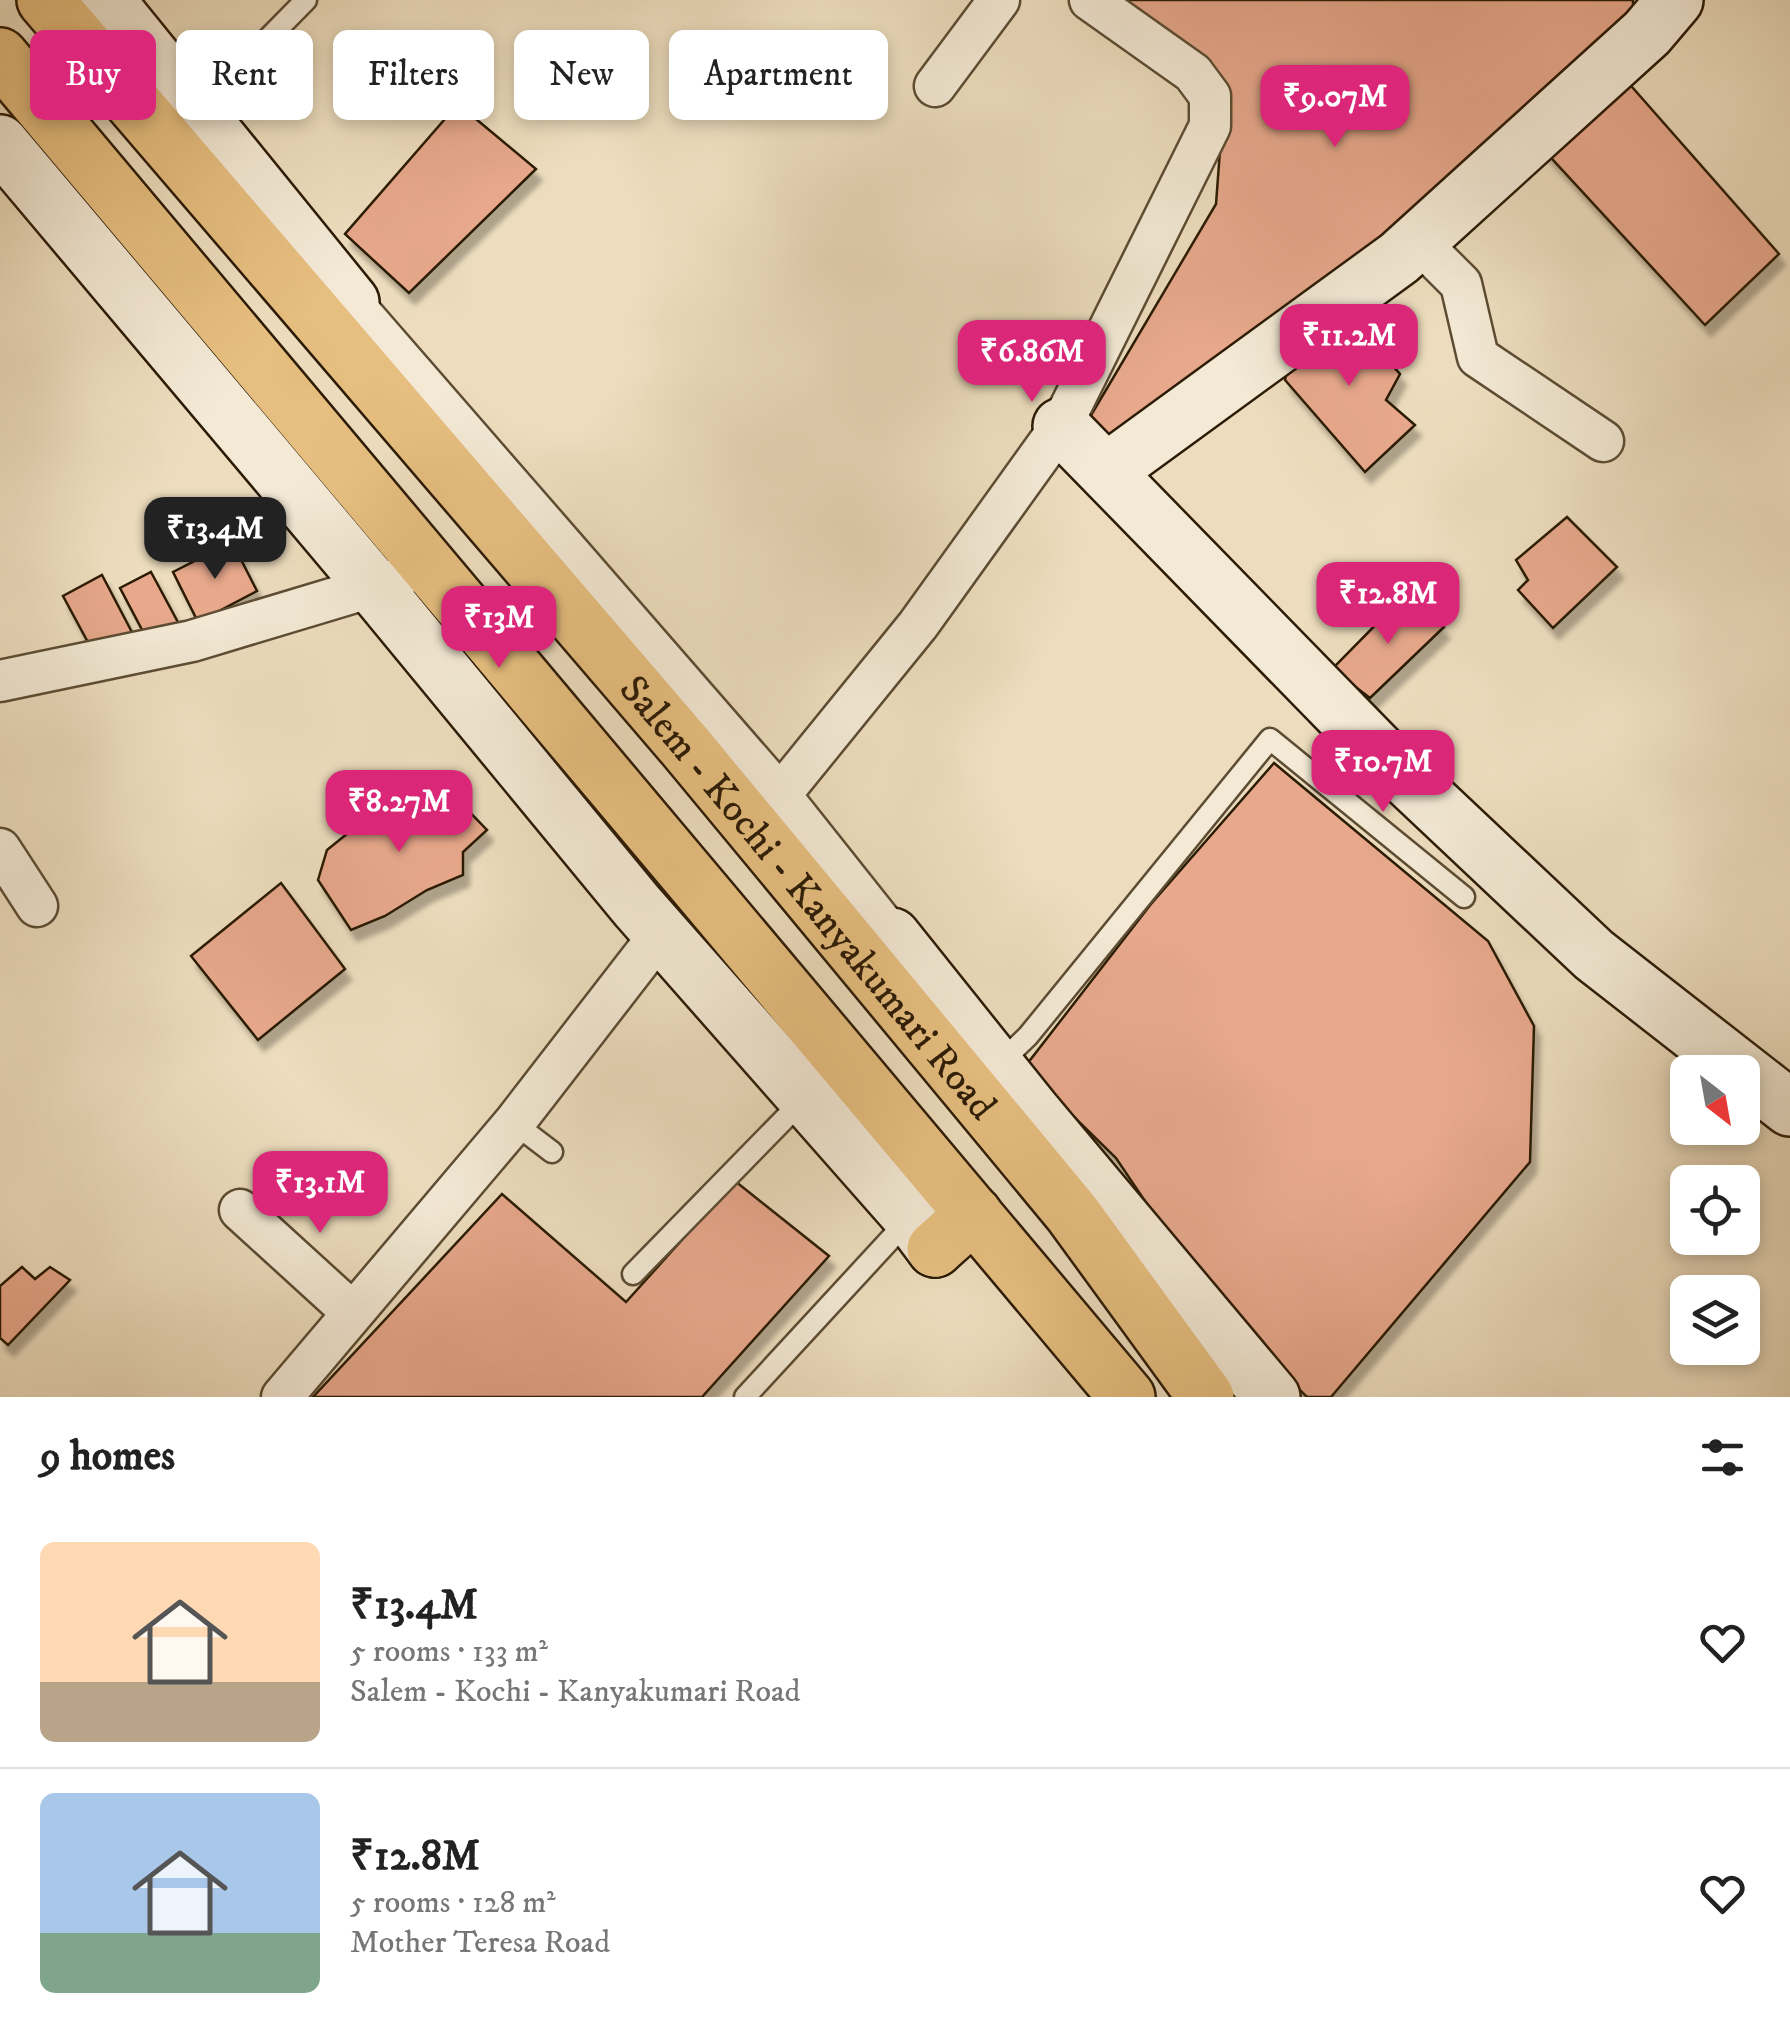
<!DOCTYPE html>
<meta charset="utf-8">
<style>
:root{--surface:#fff;--page:#f2f2f2;--text:#222;--muted:#767676;--line:#e0e0e0;--accent:#db2777}
body{margin:0;font-family:"IM FELL DW Pica",serif;background:var(--page);color:var(--text);height:100vh;display:flex;flex-direction:column;font-size:38px;white-space:nowrap}
*{box-sizing:border-box;margin:0}
p{font-size:32px;color:var(--muted)}
.icon{flex:none;width:55px;height:55px;fill:none;stroke:currentColor;stroke-width:2;stroke-linecap:round;stroke-linejoin:round}
.map{position:relative;height:1397px;overflow:hidden}
.details{display:flex;flex-direction:column;background:var(--surface);flex:1}
.details>*{flex:none}
.top-card{position:absolute;left:30px;top:30px;width:1000px;height:90px;display:flex;gap:20px}
.needle{width:65px;rotate:149deg}
.fabs{position:absolute;left:1670px;top:1055px;display:grid;gap:20px}
.fabs a{display:grid;place-items:center;width:90px;height:90px;border-radius:15px;background:var(--surface);box-shadow:0 5px 15px #0003;font-size:50px}
.price{position:absolute;translate:-50% -85px;padding:0 22px;border-radius:20px;background:var(--accent);color:#fff;font-size:32px;line-height:65px;filter:drop-shadow(0 2px 5px #0008)}
.price::after{content:'';position:absolute;left:50%;top:60px;width:30px;height:22px;margin-left:-15px;background:inherit;clip-path:polygon(0 0,100% 0,50% 100%)}
.price.on{background:#222;color:#fff}
ul{padding:0;list-style:none}
li{display:flex;align-items:center;gap:30px;height:250px;padding:0 40px}
li+li{border-top:2px solid var(--line)}
li span{display:grid;place-items:center;flex:none;width:280px;height:200px;border-radius:15px;color:#555}
li>.icon{margin-inline-start:auto}
span .icon{width:120px;height:120px;fill:#fffc;stroke-width:1}
li b{font-size:42px}
h2{display:flex;justify-content:space-between;align-items:center;height:120px;padding:0 40px;font-size:42px}
.tag{padding:0 35px;border-radius:15px;background:var(--surface);box-shadow:0 5px 15px #0003;font-size:35px;line-height:90px}
.tag.on{background:var(--accent);color:#fff}
.map>svg:first-child{display:block}
</style>
<div class="map">
<svg width="1790" height="1397" viewBox="0 0 1790 1397">
<defs>
<filter id="shadow"><feDropShadow dx="6" dy="11" stdDeviation="2.5" flood-color="#0004"/></filter>
</defs>
<rect width="100%" height="100%" fill="#edddbe"/>
<filter id="stains"><feTurbulence type="fractalNoise" baseFrequency=".002" numOctaves="4"/><feColorMatrix values="0 0 0 0 .2 0 0 0 0 .09 0 0 0 0 .02 0 0 0 .5 -.17"/></filter>
<radialGradient id="worn" r=".72"><stop offset=".6" stop-color="#630" stop-opacity="0"/><stop offset="1" stop-color="#630" stop-opacity=".3"/></radialGradient>
<path fill="#e7a88c" stroke="#2c1b05" stroke-width="2.5" filter="url(#shadow)" d="M1111 0H1633V25L1386 248 1109 444 1087 422 1216 204 1225 83Z
M1625 79 1779 254 1705 325 1543 149Z
M458 104 536 169 409 293 345 234Z
M1343 311 1400 374 1386 400 1415 425 1365 472 1285 380 1291 351Z
M1567 517 1617 567 1553 628 1518 590 1528 580 1516 560Z
M232 542 257 591 198 622 173 572Z
M151 572 180 626 149 643 120 588Z
M102 575 135 638 97 659 63 596Z
M1404 596 1444 627 1370 698 1332 669Z
M1274 763 1488 941 1534 1026 1530 1162 1331 1397H1307L1219 1311 1116 1158 1024 1068 1151 904Z
M423 785 449 791 487 830 463 852V875L427 890 385 916 351 930 318 880 327 850 353 829Z
M281 883 345 969 258 1040 191 956Z
M735 1181 829 1256 702 1397H313L502 1194 626 1302Z
M22 1267 35 1279 50 1267 70 1280 8 1345 0 1338V1286Z"/>
<g fill="none" stroke-linecap="round" stroke-linejoin="round">
<defs>
<path id="lane" d="M198 110 306 0
M998 1065 1028 1036 1270 739 1464 897
M514 1123 552 1152
M633 1274 803 1100
M745 1397 910 1218"/>
<path id="street" d="M935 86 999 0
M1418 241 1461 284 1478 357 1603 441
M351 302 780 795 892 936
M0 681 192 641 398 579
M780 795 918 625 1061 426 1210 126V96L1193 73 1090 0
M0 849 37 906
M240 1210 353 1313
M282 1397 514 1123 661 933"/>
<path id="secondary" d="M106 0 351 302
M0 143 374 587 637 906 911 1217 935 1249
M1061 426 1387 760 1594 955 1790 1108
M1107 471 1399 258 1647 33 1675 0
M892 936 1032 1111 1272 1397"/>
<g id="highway">
<path id="s1" d="M45 0 685 746 1072 1213 1206 1397"/>
<path d="M0 56 1127 1397"/>
<path d="M935 1249 974 1214"/>
</g>
</defs>
<use href="#lane" stroke="#5c4c33" stroke-width="25"/>
<use href="#street" stroke="#5c4c33" stroke-width="45"/>
<use href="#secondary" stroke="#2c1b05" stroke-width="60"/>
<use href="#highway" stroke="#2c1b05" stroke-width="60"/>
<use href="#lane" stroke="#f3e9d5" stroke-width="20"/>
<use href="#street" stroke="#f3e9d5" stroke-width="40"/>
<use href="#secondary" stroke="#f3e9d5" stroke-width="55"/>
<use href="#highway" stroke="#e6be7f" stroke-width="55"/>
</g>
<g text-anchor="middle" stroke-width="8" stroke-linejoin="round" paint-order="stroke">
<g font-size="40" fill="#2c1b05" stroke="#f3e9d5">
<text dy="14" stroke="none"><textPath href="#s1" startOffset="1178">Salem - Kochi - Kanyakumari Road</textPath></text>
</g>
</g>
<rect width="100%" height="100%" filter="url(#stains)"/>
<rect width="100%" height="100%" fill="url(#worn)"/>
</svg>
<div class="fabs">
<a><svg class="needle" viewBox="-14 -14 28 28"><path d="M0-13l5 13h-10z" fill="#e53935"/><path d="M0 13l5-13h-10z" fill="#767676"/></svg></a>
<a><svg class="icon" aria-label="locate" viewBox="0 0 24 24"><circle cx="12" cy="12" r="6"/><path d="M12 2v4M12 18v4M2 12h4M18 12h4"/></svg></a>
<a><svg class="icon" aria-label="layers" viewBox="0 0 24 24"><path d="M12 4l9 5-9 5-9-5zM3 14l9 5 9-5"/></svg></a>
</div>
<b class="price" style="left:1335px;top:150px">₹9.07M</b>
<b class="price" style="left:1349px;top:389px">₹11.2M</b>
<b class="price" style="left:1032px;top:405px">₹6.86M</b>
<b class="price on" style="left:215px;top:582px">₹13.4M</b>
<b class="price" style="left:1388px;top:647px">₹12.8M</b>
<b class="price" style="left:499px;top:671px">₹13M</b>
<b class="price" style="left:1383px;top:815px">₹10.7M</b>
<b class="price" style="left:399px;top:855px">₹8.27M</b>
<b class="price" style="left:320px;top:1236px">₹13.1M</b>
<div class="top-card">
<a class="tag on">Buy</a>
<a class="tag">Rent</a>
<a class="tag">Filters</a>
<a class="tag">New</a>
<a class="tag">Apartment</a>
</div>
</div>
<section class="details">
<h2>9 homes<svg class="icon" aria-label="filters" viewBox="0 0 24 24"><path d="M4 7h16M4 17h16"/><circle cx="9" cy="7" r="2"/><circle cx="15" cy="17" r="2"/></svg></h2>
<ul>
<li><span style="background:linear-gradient(#ffd9b3 70%,#b9a48a 0)"><svg class="icon" aria-label="home" viewBox="0 0 24 24"><path d="M3 11l9-7 9 7M6 9v11h12V9"/></svg></span><div><b>₹13.4M</b><p>5 rooms · 133 m²</p><p>Salem - Kochi - Kanyakumari Road</p></div><svg class="icon" aria-label="heart" viewBox="0 0 24 24"><path d="M12 20l-8-8c-3-5 5-10 8-4 3-6 11-1 8 4z"/></svg></li>
<li><span style="background:linear-gradient(#a9c7e8 70%,#7fa58c 0)"><svg class="icon" aria-label="home" viewBox="0 0 24 24"><path d="M3 11l9-7 9 7M6 9v11h12V9"/></svg></span><div><b>₹12.8M</b><p>5 rooms · 128 m²</p><p>Mother Teresa Road</p></div><svg class="icon" aria-label="heart" viewBox="0 0 24 24"><path d="M12 20l-8-8c-3-5 5-10 8-4 3-6 11-1 8 4z"/></svg></li>
</ul>
</section>
